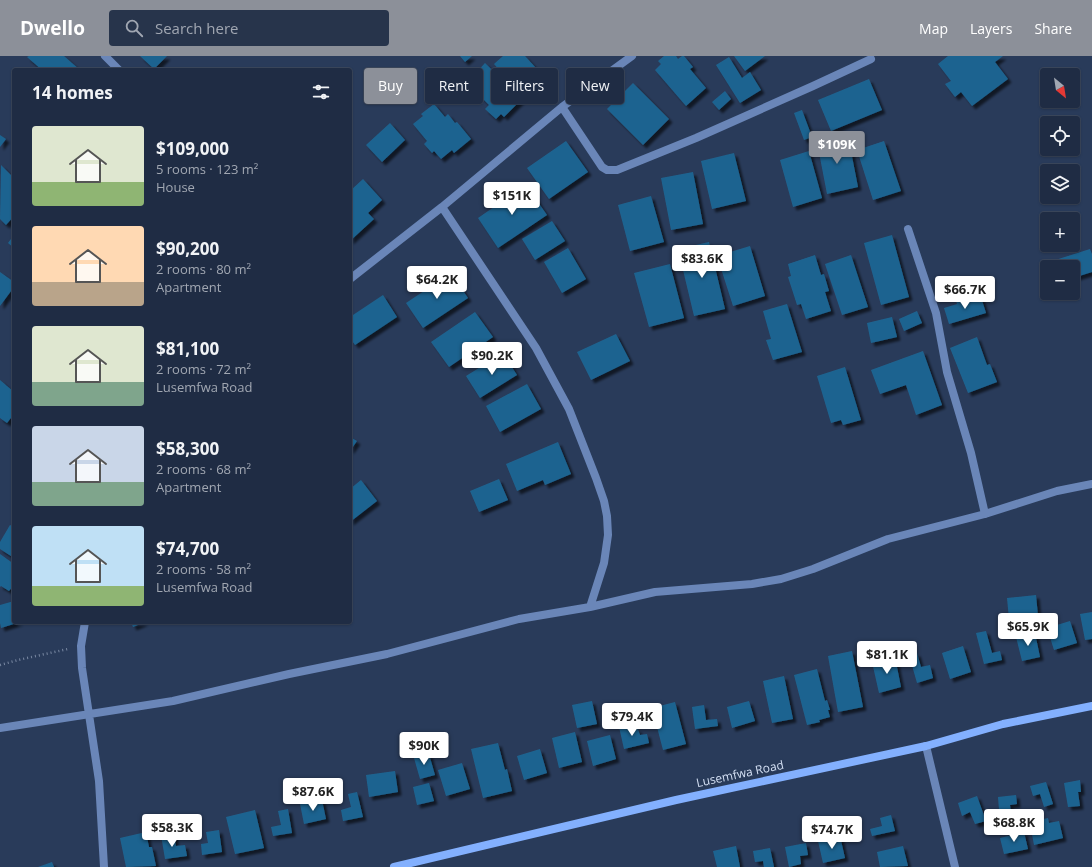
<!DOCTYPE html>
<meta charset="utf-8">
<style>
:root{--surface:#1f2c44;--page:#27344b;--text:#f1f3f6;--muted:#a1a7b2;--line:#3c485d;--accent:#8c9099}
body{margin:0;font-family:"Open Sans",sans-serif;background:var(--page);color:var(--text);height:100vh;display:flex;flex-direction:column;font-size:15px;white-space:nowrap}
*{box-sizing:border-box;margin:0}
p{font-size:13px;color:var(--muted)}
.icon{flex:none;width:22px;height:22px;fill:none;stroke:currentColor;stroke-width:2;stroke-linecap:round;stroke-linejoin:round}
.map{position:relative;flex:1;overflow:hidden}
.sheet{position:absolute;left:12px;top:12px;width:340px;height:556px;display:flex;flex-direction:column;background:var(--surface);border-radius:4px;box-shadow:0 1px 3px #0004,0 0 0 1px var(--line)}
.sheet>*{flex:none}
.hud{position:absolute;left:364px;top:12px;width:380px;height:36px;display:flex;gap:8px}
.needle{width:26px;rotate:150deg}
.tools{position:absolute;left:1040px;top:12px;display:grid;gap:8px}
.tools a{display:grid;place-items:center;width:40px;height:40px;border-radius:4px;background:var(--surface);box-shadow:0 1px 3px #0004,0 0 0 1px var(--line);font-size:20px}
.price{position:absolute;translate:-50% -34px;padding:0 9px;border-radius:4px;background:#fff;color:#222;font-size:13px;line-height:26px;filter:drop-shadow(0 1px 2px #0008)}
.price::after{content:'';position:absolute;left:50%;top:24px;width:12px;height:9px;margin-left:-6px;background:inherit;clip-path:polygon(0 0,100% 0,50% 100%)}
.price.current{background:var(--accent);color:#fff}
ul{padding:0;list-style:none}
li{display:flex;align-items:center;gap:12px;height:100px;padding:0 20px}
li span{display:grid;place-items:center;flex:none;width:112px;height:80px;border-radius:4px;color:#555}
li>.icon{margin-inline-start:auto}
span .icon{width:48px;height:48px;fill:#fffc;stroke-width:1}
li b{font-size:17px}
h2{display:flex;justify-content:space-between;align-items:center;height:48px;padding:0 20px;font-size:17px}
.pill{padding:0 14px;border-radius:4px;background:var(--surface);box-shadow:0 1px 3px #0004,0 0 0 1px var(--line);font-size:14px;line-height:36px}
.pill.current{background:var(--accent);color:#fff}
header{display:flex;align-items:center;gap:24px;box-sizing:border-box;height:56px;padding:0 20px;background:var(--accent);color:#fff}
header strong{font-size:19px}
nav{display:flex;gap:22px;margin-inline-start:auto;font-size:14px}
.search{width:280px;height:36px;background:var(--page);display:flex;align-items:center;gap:10px;box-sizing:border-box;padding:0 14px;border-radius:4px;color:var(--muted);font-size:15px}
.map>svg:first-child{display:block}
</style>
<header>
<strong>Dwello</strong>
<div class="search"><svg class="icon" aria-label="search" viewBox="0 0 24 24"><circle cx="10" cy="10" r="6"/><path d="M15 15l6 6"/></svg>Search here</div>
<nav><a>Map</a><a>Layers</a><a>Share</a></nav>
</header>
<div class="map">
<svg width="1092" height="811" viewBox="0 0 1092 811">
<defs>
<filter id="shadow"><feDropShadow dx="3.5" dy="3.5" stdDeviation="1" flood-color="#0009"/></filter>
</defs>
<rect width="100%" height="100%" fill="#293b5a"/>
<path fill="#1f6490" filter="url(#shadow)" d="M29 0H64L80 14H42L27 1Z
M140 0H167L154 13Z
M460 0H472L465 6Z
M503 0H525L547 24 526 44 494 8Z
M664 0H676L678 3 682 0H684L693 11 690 13 706 32 686 50 655 14 661 8 658 5Z
M734 0H765L745 15Z
M948 0H1003L995 6 1008 23 972 50 961 36 955 41 945 28 951 25 938 8Z
M729 1 742 22 750 16 761 34 740 47 716 9Z
M485 7 522 43 504 61 501 58 496 63 485 53 489 49 467 27Z
M869 23 882 54 831 75 818 44Z
M633 27 669 63 643 89 607 53Z
M725 35 731 43 719 54 712 46Z
M434 48 445 61 448 58 455 67 457 66 471 83 454 97 452 94 441 103 434 95 432 97 424 88 427 85 413 68 423 60 421 58Z
M802 54 812 81 804 84 794 57Z
M390 67 405 84 382 106 366 89Z
M0 79 6 83 0 91Z
M848 80 858 131 827 138 817 86Z
M566 85 588 116 549 143 527 112Z
M884 85 901 135 873 144 857 94Z
M809 95 822 142 793 151 780 104Z
M734 97 746 145 712 153 701 105Z
M1 109 14 122V160L6 169 0 163Z
M693 116 703 168 671 174 661 122Z
M363 123 382 144 368 157 374 163 350 185V135Z
M526 129 547 159 498 192 478 162Z
M651 140 664 186 630 195 618 149Z
M552 165 565 185 535 204 522 183Z
M14 179V192L8 187Z
M892 179 909 241 881 249 864 187Z
M709 186 725 253 694 260 678 193Z
M750 190 765 240 733 250 717 200Z
M568 192 586 223 562 237 544 206Z
M1090 193 1092 198V216L1073 222V211H1048L1046 207Z
M815 199 821 219 824 218 829 235 825 236 831 255 806 263 801 248 797 249 788 221 791 220 788 208Z
M851 199 868 251 842 259 825 208Z
M670 208 684 262 649 271 634 217Z
M0 216 14 226V231L0 250Z
M451 217 468 242 423 272 406 247Z
M383 239 397 261 355 289 350 282V261Z
M969 241V245L981 241 986 257 949 268 944 252 957 248 956 245Z
M787 248 802 296 773 304 766 284 771 283 763 255Z
M917 255 922 267 904 275 899 263Z
M475 256 493 281 449 311 431 286Z
M892 261 897 281 871 287 867 267Z
M616 278 630 305 591 324 577 296Z
M977 281 987 309 990 308 997 326 968 337 950 292Z
M923 295 942 349 916 359 906 329 880 338 871 314Z
M503 297 517 319 480 342 466 320Z
M845 311 861 364 843 369 841 364 831 367 817 320Z
M0 324 14 336V358L7 367 0 362Z
M527 328 541 353 500 376 486 350Z
M350 381 357 385 350 395Z
M558 386 571 418 545 429 543 424 517 435 506 408Z
M499 423 508 444 479 456 470 435Z
M361 424 377 445 350 466V433Z
M10 469 14 471V502L0 493V486Z
M0 498 14 508V529L9 535 1 530 0 531Z
M1036 539 1038 560 1009 563 1007 542Z
M14 545V566H20L1 572 0 567V549Z
M1092 556V583L1085 584 1080 558Z
M1070 565 1077 587 1054 594 1047 572Z
M131 566H145L133 571Z
M986 575 992 597 1000 595 1002 604 984 608 976 577Z
M1035 577 1040 601 1022 605 1016 581Z
M963 590 971 616 950 623 942 597Z
M852 595 863 651 838 656 828 600Z
M917 597 921 611 930 609 933 622 917 627 909 599Z
M895 601 901 631 879 637 872 606Z
M817 613 825 645 827 644 830 654H828L830 661 819 664 820 666 807 669 794 619Z
M784 620 793 663 772 667 763 625Z
M592 645 597 668 577 672 572 649Z
M749 645 755 665 732 672 727 651Z
M675 646 686 688 663 694 652 652Z
M704 649 706 664 717 663 718 670 695 673 692 651Z
M633 667 635 674 638 673 640 679 647 678 649 687 624 693 619 671Z
M575 676 582 706 559 712 552 682Z
M610 679 616 703 593 710 587 685Z
M498 687 505 714 507 713 512 735 483 742 471 693Z
M540 693 547 717 524 724 517 700Z
M429 698 435 719 420 723 414 702Z
M462 707 470 733 446 740 438 714Z
M395 715 398 736 369 741 366 719Z
M1080 724 1081 736H1078L1080 750 1068 751 1064 727Z
M1046 726 1053 748 1044 751 1040 738 1033 740 1030 730Z
M429 727 434 745 417 749 413 731Z
M357 736 363 761 343 765 341 754 351 751 348 738Z
M1016 739 1017 748 1010 749 1012 765 1000 766 998 741Z
M977 740 986 765 975 768 970 756 962 760 958 747Z
M322 744 326 763 304 768 300 748Z
M288 753 292 777 273 780 271 771 281 769 278 755Z
M255 754 264 792 235 798 226 761Z
M891 759 895 775 872 780 870 773 882 770 880 762Z
M1048 762 1049 767 1059 765 1063 782 1034 789 1031 773 1037 772 1035 765Z
M219 774 222 796 202 799 201 788 208 787 206 776Z
M146 776 149 791H152L156 810 126 811 120 782Z
M1024 776 1028 793 1004 798 1000 782Z
M174 778 176 790 185 789 187 800 165 803 161 779Z
M840 780 845 802 823 807 818 785Z
M806 787 808 799 800 800 801 808 789 811 785 791Z
M736 790 740 811H717L713 795Z
M903 790 908 810 880 811 877 796Z
M770 792 774 811H764L763 805 755 806 753 795Z
M52 806 54 811H38Z"/>
<g fill="none" stroke-linecap="round" stroke-linejoin="round">
<path stroke="#7988a2" stroke-width="2.5" stroke-dasharray="1 3" stroke-linecap="butt" d="M0 609 18 604 68 593"/>
<path stroke="#6a86b8" stroke-width="8" d="M105 0 119 14"/>
<path stroke="#6a86b8" stroke-width="8" d="M562 51 602 111 607 114H617L696 82 813 30 871 3
M442 151 536 292 569 353 596 422 604 445 607 460 608 479 604 507 590 551
M908 173 936 257 947 316 971 397 985 458
M350 223 442 151 562 51 632 0
M85 566 81 590 82 612 99 725 104 811
M0 672 173 645 289 618 387 598 519 563 590 551 655 536 752 528 781 523 813 513 888 483 985 458 1057 435 1092 428
M926 690 955 811"/>
<path stroke="#83b0fe" stroke-width="8" d="M394 811 676 744 926 690 1003 668 1092 650"/>
</g>
<g text-anchor="middle" stroke-width="3.5" stroke-linejoin="round" paint-order="stroke">
<g font-size="12" fill="#d3dff3" stroke="#293b5a">
<text transform="translate(740 718) rotate(-12)" y="4">Lusemfwa Road</text>
</g>
</g>
</svg>
<div class="tools">
<a><svg class="needle" viewBox="-14 -14 28 28"><path d="M0-13l5 13h-10z" fill="#e53935"/><path d="M0 13l5-13h-10z" fill="#a1a7b2"/></svg></a>
<a><svg class="icon" aria-label="locate" viewBox="0 0 24 24"><circle cx="12" cy="12" r="6"/><path d="M12 2v4M12 18v4M2 12h4M18 12h4"/></svg></a>
<a><svg class="icon" aria-label="layers" viewBox="0 0 24 24"><path d="M12 4l9 5-9 5-9-5zM3 14l9 5 9-5"/></svg></a>
<a>+</a>
<a>−</a>
</div>
<b class="price current" style="left:837px;top:109px">$109K</b>
<b class="price" style="left:512px;top:160px">$151K</b>
<b class="price" style="left:702px;top:223px">$83.6K</b>
<b class="price" style="left:437px;top:244px">$64.2K</b>
<b class="price" style="left:965px;top:254px">$66.7K</b>
<b class="price" style="left:492px;top:320px">$90.2K</b>
<b class="price" style="left:1028px;top:591px">$65.9K</b>
<b class="price" style="left:887px;top:619px">$81.1K</b>
<b class="price" style="left:632px;top:681px">$79.4K</b>
<b class="price" style="left:424px;top:710px">$90K</b>
<b class="price" style="left:313px;top:756px">$87.6K</b>
<b class="price" style="left:1014px;top:787px">$68.8K</b>
<b class="price" style="left:172px;top:792px">$58.3K</b>
<b class="price" style="left:832px;top:794px">$74.7K</b>
<div class="hud">
<a class="pill current">Buy</a>
<a class="pill">Rent</a>
<a class="pill">Filters</a>
<a class="pill">New</a>
</div>
<section class="sheet">
<h2>14 homes<svg class="icon" aria-label="filters" viewBox="0 0 24 24"><path d="M4 7h16M4 17h16"/><circle cx="9" cy="7" r="2"/><circle cx="15" cy="17" r="2"/></svg></h2>
<ul>
<li><span style="background:linear-gradient(#dfe7d0 70%,#8fb573 0)"><svg class="icon" aria-label="home" viewBox="0 0 24 24"><path d="M3 11l9-7 9 7M6 9v11h12V9"/></svg></span><div><b>$109,000</b><p>5 rooms · 123 m²</p><p>House</p></div></li>
<li><span style="background:linear-gradient(#ffd9b3 70%,#b9a48a 0)"><svg class="icon" aria-label="home" viewBox="0 0 24 24"><path d="M3 11l9-7 9 7M6 9v11h12V9"/></svg></span><div><b>$90,200</b><p>2 rooms · 80 m²</p><p>Apartment</p></div></li>
<li><span style="background:linear-gradient(#dfe7d0 70%,#7fa58c 0)"><svg class="icon" aria-label="home" viewBox="0 0 24 24"><path d="M3 11l9-7 9 7M6 9v11h12V9"/></svg></span><div><b>$81,100</b><p>2 rooms · 72 m²</p><p>Lusemfwa Road</p></div></li>
<li><span style="background:linear-gradient(#c9d6e8 70%,#7fa58c 0)"><svg class="icon" aria-label="home" viewBox="0 0 24 24"><path d="M3 11l9-7 9 7M6 9v11h12V9"/></svg></span><div><b>$58,300</b><p>2 rooms · 68 m²</p><p>Apartment</p></div></li>
<li><span style="background:linear-gradient(#bfe0f5 75%,#8fb573 0)"><svg class="icon" aria-label="home" viewBox="0 0 24 24"><path d="M3 11l9-7 9 7M6 9v11h12V9"/></svg></span><div><b>$74,700</b><p>2 rooms · 58 m²</p><p>Lusemfwa Road</p></div></li>
</ul>
</section>
</div>
